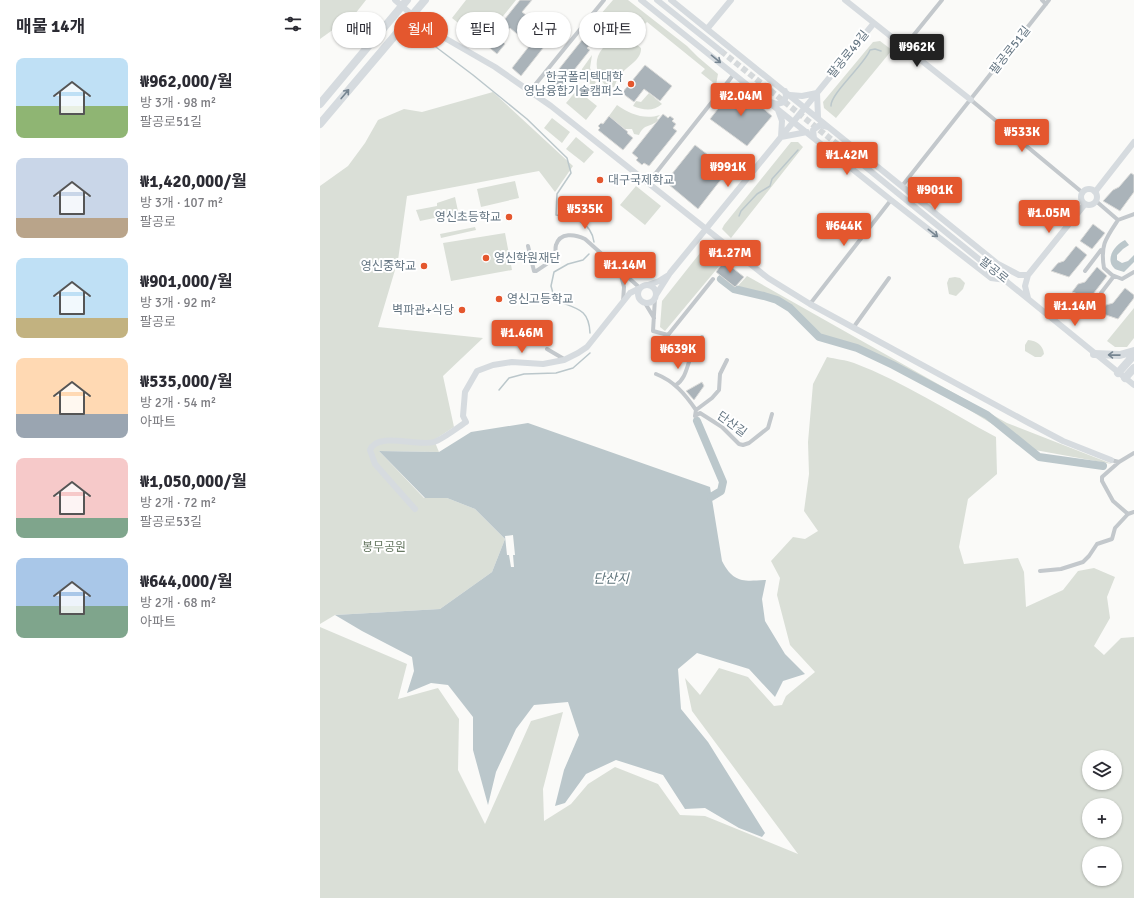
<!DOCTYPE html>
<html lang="ko">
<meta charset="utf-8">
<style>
:root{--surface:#fff;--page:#f2f2f3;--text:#2b2b33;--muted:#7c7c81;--accent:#e4572e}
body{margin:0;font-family:Signika,"Noto Sans KR",sans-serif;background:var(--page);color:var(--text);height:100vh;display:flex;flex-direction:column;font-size:15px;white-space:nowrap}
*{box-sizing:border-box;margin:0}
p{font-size:13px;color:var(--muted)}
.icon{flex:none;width:22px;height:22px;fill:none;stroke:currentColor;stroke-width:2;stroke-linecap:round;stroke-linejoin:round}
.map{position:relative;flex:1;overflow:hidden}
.sheet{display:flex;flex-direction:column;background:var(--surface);width:320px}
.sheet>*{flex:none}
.hud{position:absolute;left:12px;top:12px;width:380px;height:36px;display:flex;gap:8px}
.controls{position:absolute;left:762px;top:750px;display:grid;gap:8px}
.controls a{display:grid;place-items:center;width:40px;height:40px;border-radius:50%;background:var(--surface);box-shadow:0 1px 3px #0004;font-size:20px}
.price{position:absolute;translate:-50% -34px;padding:0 9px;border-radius:4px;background:var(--accent);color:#fff;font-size:13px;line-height:26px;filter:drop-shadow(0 1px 2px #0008)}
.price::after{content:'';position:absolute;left:50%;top:24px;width:12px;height:9px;margin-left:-6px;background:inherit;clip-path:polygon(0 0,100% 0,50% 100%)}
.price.current{background:#222;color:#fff}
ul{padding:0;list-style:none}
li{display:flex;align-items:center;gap:12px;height:100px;padding:0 16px}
li span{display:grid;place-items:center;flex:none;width:112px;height:80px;border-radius:8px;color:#555}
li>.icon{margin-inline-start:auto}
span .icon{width:48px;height:48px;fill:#fffc;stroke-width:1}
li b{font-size:17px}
h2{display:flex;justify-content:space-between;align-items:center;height:48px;padding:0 16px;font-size:17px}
.pill{padding:0 14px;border-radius:18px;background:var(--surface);box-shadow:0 1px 3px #0004;font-size:14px;line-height:36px}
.pill.current{background:var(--accent);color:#fff}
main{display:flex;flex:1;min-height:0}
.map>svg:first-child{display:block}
</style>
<main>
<section class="sheet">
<h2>매물 14개<svg class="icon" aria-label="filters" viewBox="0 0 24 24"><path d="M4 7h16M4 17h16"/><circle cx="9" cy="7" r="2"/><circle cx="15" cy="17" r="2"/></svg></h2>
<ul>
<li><span style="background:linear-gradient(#bfe0f5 60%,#8fb573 0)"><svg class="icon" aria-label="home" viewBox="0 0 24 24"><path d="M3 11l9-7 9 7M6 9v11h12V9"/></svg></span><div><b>₩962,000/월</b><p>방 3개 · 98 m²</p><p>팔공로51길</p></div></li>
<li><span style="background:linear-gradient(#c9d6e8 75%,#b9a48a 0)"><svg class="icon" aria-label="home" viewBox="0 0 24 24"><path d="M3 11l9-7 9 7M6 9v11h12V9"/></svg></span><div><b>₩1,420,000/월</b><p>방 3개 · 107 m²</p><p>팔공로</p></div></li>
<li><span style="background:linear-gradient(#bfe0f5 75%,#c2b280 0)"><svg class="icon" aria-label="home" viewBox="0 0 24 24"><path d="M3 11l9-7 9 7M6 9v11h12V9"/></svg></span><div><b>₩901,000/월</b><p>방 3개 · 92 m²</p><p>팔공로</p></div></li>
<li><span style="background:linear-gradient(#ffd9b3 70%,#9aa5b1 0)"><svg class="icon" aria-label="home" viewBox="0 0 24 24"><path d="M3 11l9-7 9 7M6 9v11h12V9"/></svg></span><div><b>₩535,000/월</b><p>방 2개 · 54 m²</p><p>아파트</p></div></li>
<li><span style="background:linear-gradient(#f6c9c9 75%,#7fa58c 0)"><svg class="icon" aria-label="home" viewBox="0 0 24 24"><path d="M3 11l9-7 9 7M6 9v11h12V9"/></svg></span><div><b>₩1,050,000/월</b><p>방 2개 · 72 m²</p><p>팔공로53길</p></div></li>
<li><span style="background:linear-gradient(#a9c7e8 60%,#7fa58c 0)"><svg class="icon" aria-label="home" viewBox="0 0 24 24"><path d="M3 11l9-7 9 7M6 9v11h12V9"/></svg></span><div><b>₩644,000/월</b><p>방 2개 · 68 m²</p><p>아파트</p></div></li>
</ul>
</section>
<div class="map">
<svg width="814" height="898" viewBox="0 0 814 898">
<rect width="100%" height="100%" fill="#fafaf8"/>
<path fill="#dadfd7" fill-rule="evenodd" d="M0 0H46L35 14 0 39Z
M146 0H196L162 42 132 18Z
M293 0H308L367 46 378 57 398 74 396 85 381 73 385 69 327 22 325 24 322 22C314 32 306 38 292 33L282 20 280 15Z
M298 40C306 40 315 42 321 48 322 60 306 67 300 75 297 79 296 83 294 87L289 88C285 86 283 83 281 79 271 62 279 44 298 40Z
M560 41 572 50 516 118 504 108 503 102 553 42Z
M272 55 270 68 277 86 276 89 261 76 262 69Z
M257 90 277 106 266 120 246 103Z
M173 92 253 166 235 192 219 171 87 196 78 260 58 327 163 338 123 376 134 427 114 440 119 452 59 451 104 498H127L155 509 185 539 172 572 120 609 15 615 0 624V186L28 166 45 143 58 120 84 109 102 112Z
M329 93 342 104C333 112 323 110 313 106L316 101 321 102Z
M297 105C310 114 324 120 340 115L337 118 338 120C333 127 324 123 319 135L314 134 312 129H305L289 116Z
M232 118 250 132 242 143 224 128Z
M256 137 274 152 264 163 246 149Z
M471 142H478L483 147 411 238 402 229 404 225Z
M195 181 199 198 161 207 157 189Z
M316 186 341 206 325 225 300 205Z
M135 197 138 211 129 215 100 221 96 210 117 206V203Z
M155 227 156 230 121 238 120 234Z
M185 233 192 270 131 281 123 243Z
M392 246 406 258 345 331 340 327 342 301 384 248Z
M427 276 687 423 792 464 715 450 597 378 502 336 471 305 447 294 416 288Z
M635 277 640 278 645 283 643 289 636 296 629 294 627 283 629 278Z
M814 308V338L807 347H795L787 341Z
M708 340C717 341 723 345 724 354L721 357H715L705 351V345Z
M507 357C515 359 526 360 534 363 584 382 629 412 676 437L677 474 648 499 639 547 644 564 698 558 704 572 706 607 743 590 758 571 774 568 795 577 787 597 790 618 774 646 784 655 801 638 814 637V898H0V627L87 664 78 699 118 688 139 719 138 770 165 824 211 721 243 712 223 789 224 821 251 804 268 784 295 767 338 784 360 815 385 816 478 854 372 711 365 678 380 695 399 668 428 677 454 706 462 705 466 696 495 672 470 645 457 595 460 578 451 561 473 537 485 539 498 531 484 511 489 474 488 442 493 384ZM769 757H795V783H769ZM769 805H795V831H769ZM769 853H795V879H769Z"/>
<path fill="#bbc7cb" d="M805 240 809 245 803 249 797 255V260L802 263 808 261 814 255V262L804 272C801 271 797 270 795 269 784 259 795 245 805 240Z
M208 423 390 487 402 561C414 584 424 581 446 580L442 599 445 621 465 654 485 674 463 681 455 697 429 669 377 653 358 669 361 709 388 742 445 833 442 837 419 828 385 808 365 809 343 775 296 760 266 774 245 803 235 806 244 770 259 735 248 702 214 705 196 729 176 772 168 805 153 750V717L128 685 111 683 87 693 94 671 92 657 42 631 15 615 120 609 172 572 185 539 155 509 127 498H105L59 451 119 452 151 432Z"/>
<path fill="#fafaf8" d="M193 535 195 555H193L194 567H191L189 555H187L185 536Z"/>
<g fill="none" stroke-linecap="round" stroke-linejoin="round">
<path stroke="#bbc7cb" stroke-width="1.5" d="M104 38 153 75 207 119 247 158 251 173 237 194 236 215C254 218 271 221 274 242
M511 106C510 94 545 64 550 50L555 49 561 51
M419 216 421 211 437 194 450 186 452 179 478 150
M269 254 263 260 248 264 234 272 231 286 235 300C255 309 269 307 270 333
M179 390 189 378 204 374 236 373 253 368 270 353"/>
<path stroke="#bbc7cb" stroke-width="8" d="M401 279 414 289 444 296 457 300 470 308 499 337 537 348 573 365 667 415 719 457 783 466
M377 421 403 482 401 491 391 497"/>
</g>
<path fill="#aab3b9" stroke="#dcdcda" d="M200 0H212L202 12 206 15 200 22 227 43 201 76 192 68 210 45 190 28 181 40 185 44 177 54 165 44Z
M262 40 269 46 267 48 270 50 235 94 229 89 231 87 227 84Z
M325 65 352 86 340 101 324 89 314 102 302 93Z
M420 89 452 116 427 146 390 119 412 91Z
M343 114 348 118 350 116 354 119 352 121 356 124 353 128 357 131 329 166 324 163 322 165 316 160 318 158 312 153Z
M289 116 308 132 307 133 313 138 303 150 278 130 280 128 278 126 281 123 283 124Z
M375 145 400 164 398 166 406 173 378 209 348 184 347 180Z
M811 173 814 175V192L800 211 783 201 793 190 799 187Z
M773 224 785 233 772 249 760 241Z
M756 246 767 255 749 277 731 271 738 263 744 261Z
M404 261 424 277 415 287 396 272Z
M777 267 787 276 770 298 752 292 758 284 765 282Z
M805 288 814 295V298L798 319 780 313 786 305 793 303Z
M382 382 384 386 374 400 366 391Z"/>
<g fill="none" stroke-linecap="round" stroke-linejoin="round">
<path stroke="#d5d9db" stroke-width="6" stroke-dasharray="6 3" stroke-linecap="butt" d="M401 51 532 156"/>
<path stroke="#c3c8cc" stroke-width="4" d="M722 0 726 4
M584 47 622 0
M210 91 284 0
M651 100 763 193
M328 183 414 74
M582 186 729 0
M776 201 798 220 814 214
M798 220C786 238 780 245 784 268L792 275 802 279 814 272
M208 246 214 271H216C222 267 232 262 235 255 236 252 235 248 236 245 240 232 255 234 265 239L320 288
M300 271 304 287 303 302
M765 271 781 250
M781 293 794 276
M335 298 333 331 348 335 393 279
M325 303 334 318
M490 304 571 200
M533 328 569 278
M349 339 375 345 382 337
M227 349 244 359
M336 374C354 381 365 394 376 410L375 416 380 413 402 427 419 444 423 445 429 443 448 428 452 414
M356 385C364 380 366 371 369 362
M376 410 392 398 399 390 400 374 407 360
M791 460 799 462 814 453
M808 514 814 512
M720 571 741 569 763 562 769 556 777 544 792 539 795 528 808 514 793 501 782 481V477L799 462"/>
<path stroke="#d6dbdf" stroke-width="6" d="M75 0 99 21 123 37 175 67 231 106 448 278 490 304 707 422 743 441 791 460
M321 0 571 200 671 278 686 280
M337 0 401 51
M351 0 678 264 699 275H708
M525 0 651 100
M387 29 411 0
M470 95 482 96 497 93 498 117
M451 102 457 104 464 102 466 96 465 91
M458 110 462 121 461 137 487 132
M494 138 493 130 500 125 508 127
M532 156 814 385
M761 197a8 8 0 1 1 16 0a8 8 0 1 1-16 0Z
M775 192 814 142
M328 285 339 281 347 276
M318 294a9 9 0 1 1 18 0a9 9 0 1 1-18 0Z
M336 295 350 273 554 23
M708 298 705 286 708 275 765 204
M95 509 55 464 50 450C57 431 98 447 114 442 123 439 137 428 146 422L143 416 145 392 157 371 173 365 192 362 223 364 244 360 258 353 267 347 310 293 318 289"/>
<path stroke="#d6dbdf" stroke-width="8" d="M0 104 87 0
M0 124 105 0
M774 354 800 355 814 351
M798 373 814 355
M805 378 814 368"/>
</g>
<defs><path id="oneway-shaft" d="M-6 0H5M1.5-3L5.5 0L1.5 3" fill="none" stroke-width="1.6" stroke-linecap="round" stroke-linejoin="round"/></defs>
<g stroke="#768591">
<use href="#oneway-shaft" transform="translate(396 59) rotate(39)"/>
<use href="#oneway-shaft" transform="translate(25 94) rotate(-50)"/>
<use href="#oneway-shaft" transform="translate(613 233) rotate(38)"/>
<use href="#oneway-shaft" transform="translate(794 355) rotate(-179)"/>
</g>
<g fill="#e4572e" stroke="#fff" stroke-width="1.5">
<circle cx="311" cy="84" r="4"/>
<circle cx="280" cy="180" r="4"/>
<circle cx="189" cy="217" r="4"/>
<circle cx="166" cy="258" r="4"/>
<circle cx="104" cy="266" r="4"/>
<circle cx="179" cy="299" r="4"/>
<circle cx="142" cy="310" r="4"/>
</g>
<g text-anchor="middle" stroke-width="4" stroke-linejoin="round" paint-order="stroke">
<g font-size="12" fill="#657683" stroke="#fff">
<text transform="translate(690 50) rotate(-52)" y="4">팔공로51길</text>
<text transform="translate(528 54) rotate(-51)" y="4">팔공로49길</text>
<text transform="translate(674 270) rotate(39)" y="4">팔공로</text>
<text transform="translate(412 424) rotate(37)" y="4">단산길</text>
</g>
<g font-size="12" fill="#657683" stroke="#fff" text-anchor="end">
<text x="303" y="81">한국폴리텍대학<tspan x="303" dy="14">영남융합기술캠퍼스</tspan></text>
<text x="288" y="184" text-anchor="start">대구국제학교</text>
<text x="181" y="221">영신초등학교</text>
<text x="174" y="262" text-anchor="start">영신학원재단</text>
<text x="96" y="270">영신중학교</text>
<text x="187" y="303" text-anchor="start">영신고등학교</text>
<text x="134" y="314">벽파관+식당</text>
</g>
<g font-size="12" fill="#687a64" stroke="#fff">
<text x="64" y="551">봉무공원</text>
</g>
<g font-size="13" font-style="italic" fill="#60757c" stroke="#fff">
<text x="291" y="583">단산지</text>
</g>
</g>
</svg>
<div class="controls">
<a><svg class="icon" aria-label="layers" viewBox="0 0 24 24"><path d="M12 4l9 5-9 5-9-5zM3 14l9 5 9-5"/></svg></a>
<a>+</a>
<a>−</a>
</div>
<b class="price current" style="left:597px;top:68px">₩962K</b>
<b class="price" style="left:421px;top:117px">₩2.04M</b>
<b class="price" style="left:702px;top:153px">₩533K</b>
<b class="price" style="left:527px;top:176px">₩1.42M</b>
<b class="price" style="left:408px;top:188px">₩991K</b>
<b class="price" style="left:615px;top:211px">₩901K</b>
<b class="price" style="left:265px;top:230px">₩535K</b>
<b class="price" style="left:729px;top:234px">₩1.05M</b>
<b class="price" style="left:524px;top:247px">₩644K</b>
<b class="price" style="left:410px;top:274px">₩1.27M</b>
<b class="price" style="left:305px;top:286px">₩1.14M</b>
<b class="price" style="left:755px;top:327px">₩1.14M</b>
<b class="price" style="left:202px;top:354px">₩1.46M</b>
<b class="price" style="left:358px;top:370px">₩639K</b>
<div class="hud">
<a class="pill">매매</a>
<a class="pill current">월세</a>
<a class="pill">필터</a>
<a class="pill">신규</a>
<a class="pill">아파트</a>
</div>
</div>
</main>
